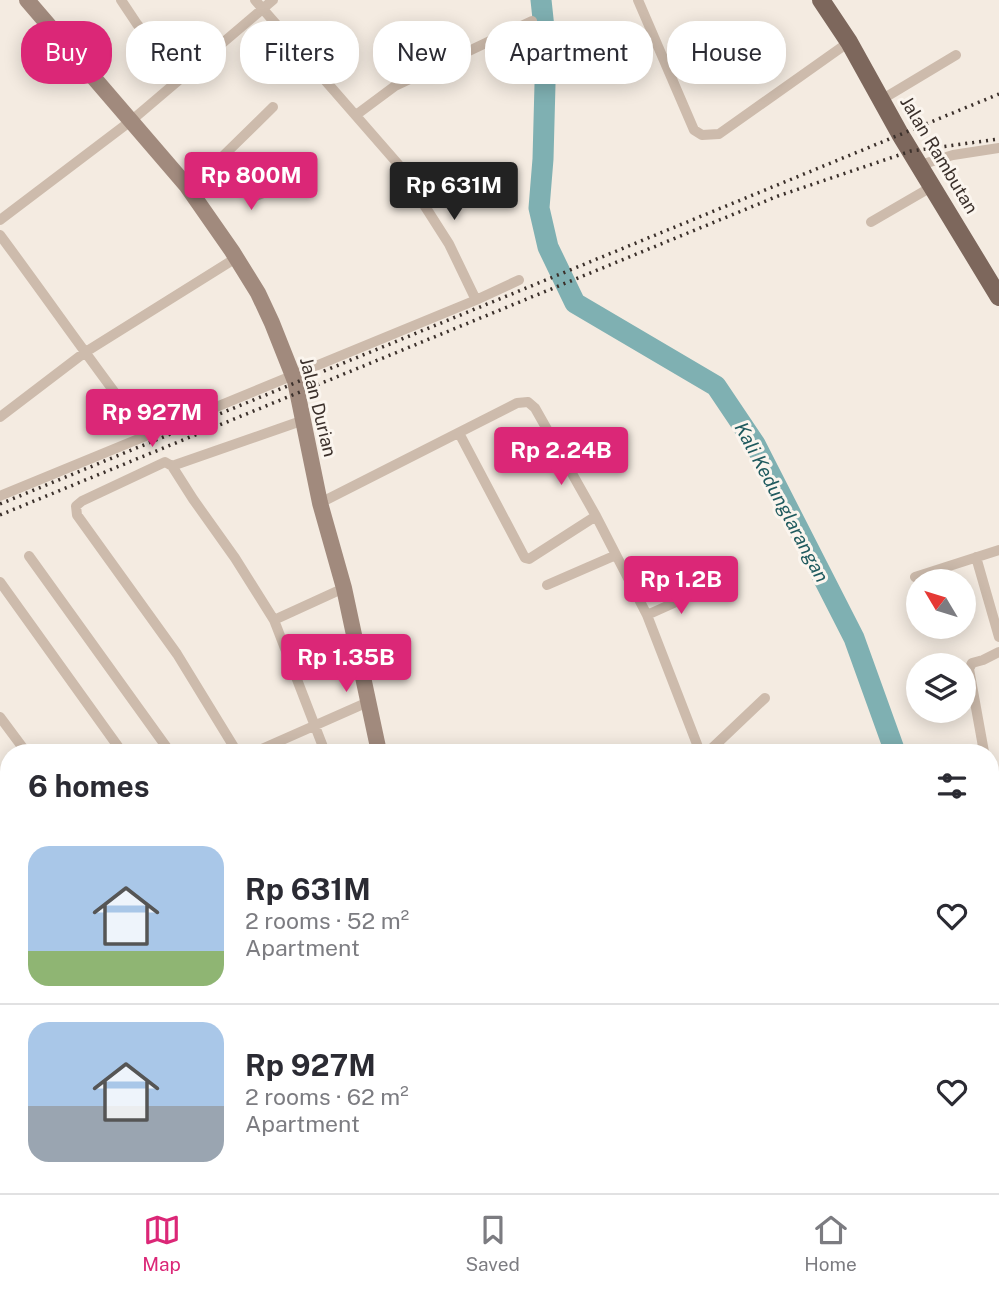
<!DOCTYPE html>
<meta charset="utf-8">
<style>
:root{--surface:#fff;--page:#f2f2f3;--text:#2b2b33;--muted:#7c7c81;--line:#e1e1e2;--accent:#db2777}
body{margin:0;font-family:"Public Sans",sans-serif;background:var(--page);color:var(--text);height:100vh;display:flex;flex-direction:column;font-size:26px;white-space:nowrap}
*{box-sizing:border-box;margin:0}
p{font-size:23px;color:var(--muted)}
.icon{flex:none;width:38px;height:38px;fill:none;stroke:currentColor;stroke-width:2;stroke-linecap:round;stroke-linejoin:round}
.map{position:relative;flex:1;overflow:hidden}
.side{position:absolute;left:0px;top:744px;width:999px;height:450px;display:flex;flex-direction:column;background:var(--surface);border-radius:28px 28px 0 0;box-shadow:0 4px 18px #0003}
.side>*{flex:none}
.hud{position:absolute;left:21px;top:21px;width:957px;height:63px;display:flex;gap:14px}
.needle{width:46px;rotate:308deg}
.tools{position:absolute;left:906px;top:569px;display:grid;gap:14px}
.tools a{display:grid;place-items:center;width:70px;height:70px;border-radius:50%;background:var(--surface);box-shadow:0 4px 18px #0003;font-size:35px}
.price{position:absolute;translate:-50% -60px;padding:0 16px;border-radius:7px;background:var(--accent);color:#fff;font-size:23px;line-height:46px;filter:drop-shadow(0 2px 4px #0008)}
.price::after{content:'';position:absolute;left:50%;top:42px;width:21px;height:16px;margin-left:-10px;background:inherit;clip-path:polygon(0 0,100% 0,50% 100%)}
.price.active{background:#222;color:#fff}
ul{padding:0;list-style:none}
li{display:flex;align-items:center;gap:21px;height:175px;padding:0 28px}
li+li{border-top:2px solid var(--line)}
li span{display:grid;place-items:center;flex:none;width:196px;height:140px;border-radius:21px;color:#555}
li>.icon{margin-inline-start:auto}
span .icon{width:84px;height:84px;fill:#fffc;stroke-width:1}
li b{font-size:30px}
h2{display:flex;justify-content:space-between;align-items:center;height:84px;padding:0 28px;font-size:30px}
.pill{padding:0 24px;border-radius:28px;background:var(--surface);box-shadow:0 4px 18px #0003;font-size:24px;line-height:63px}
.pill.active{background:var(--accent);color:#fff}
.tab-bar{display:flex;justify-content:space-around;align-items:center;height:98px;border-top:2px solid var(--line);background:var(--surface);font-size:19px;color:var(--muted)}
.tab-bar a{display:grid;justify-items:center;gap:4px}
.tab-bar .active{color:var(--accent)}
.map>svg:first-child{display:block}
</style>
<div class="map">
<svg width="999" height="1193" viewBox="0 0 999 1193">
<rect width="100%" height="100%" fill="#f4ebe1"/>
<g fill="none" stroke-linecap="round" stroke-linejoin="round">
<path stroke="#7fb0b2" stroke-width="21" d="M541 0 546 47 543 159 539 208 548 247 575 303 716 386 755 444 854 638 894 749 892 752
M706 1185 710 1193"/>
<path stroke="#cdbbac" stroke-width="10" d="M121 0 137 24 182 77
M255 0 398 164 449 244 476 300
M638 0 694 130 702 135 719 134 849 42
M881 100 956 55
M356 115 395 86 532 21
M222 157 240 185 253 197 263 193 300 170
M920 165 953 155 999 148
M186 185 222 157 273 107
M0 220 132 120 273 0
M871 222 933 186
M0 235C49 301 96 369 146 434
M0 417 84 353 236 258
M459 433 525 558 529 559 596 516
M172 466 304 420
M0 496 476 300 519 280
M320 503 517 403 528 402 535 408 596 516 647 615 700 752
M29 556 170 752
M976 557 999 637
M915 577 999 550
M0 582 122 752
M547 585 616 555
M647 615 676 602 700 587
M274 620 344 588
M0 717 26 752
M237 752 177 654 77 515 76 506 82 501 165 462 172 466 193 499 235 558 274 620 325 752
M255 752 368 702
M708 752 765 698
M984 752 969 669 972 663 983 660 999 652
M990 790 996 818
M0 917 9 911
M0 966 9 979
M0 993 9 987
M4 1062 9 1059
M0 1104 9 1098
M0 1173 9 1167
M960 1185 965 1193
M99 1193 111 1185
M168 1193 180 1185
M238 1193 251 1185
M332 1193 345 1185
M403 1193 409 1185
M421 1193 424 1185
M524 1193 547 1185
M651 1193 654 1185
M886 1193 905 1185"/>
<path stroke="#a18a7d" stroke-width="16" d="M27 0 186 185 232 251 258 293 272 323 295 381 320 503 344 588 379 752
M463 1185 465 1193"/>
<path stroke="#7d675c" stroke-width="18" d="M821 0 849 42 900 134 999 297"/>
<path stroke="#3b302b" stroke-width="3.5" stroke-dasharray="2 5" stroke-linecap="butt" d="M0 504 999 94
M0 515 778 196 911 151 999 139"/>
</g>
<g text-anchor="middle" stroke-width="6" stroke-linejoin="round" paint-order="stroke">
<g font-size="18" fill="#3b302b" stroke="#fbf5ee">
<text transform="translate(939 155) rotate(59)" y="6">Jalan Rambutan</text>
<text transform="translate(318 407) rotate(76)" y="6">Jalan Durian</text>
</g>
<g font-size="19" font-style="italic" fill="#1f5a5e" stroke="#fbf5ee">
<text transform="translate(782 502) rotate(62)" y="7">Kali Kedunglarangan</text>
</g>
</g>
</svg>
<div class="tools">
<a><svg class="needle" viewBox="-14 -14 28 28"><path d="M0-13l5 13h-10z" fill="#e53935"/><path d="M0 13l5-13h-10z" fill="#7c7c81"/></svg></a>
<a><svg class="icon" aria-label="layers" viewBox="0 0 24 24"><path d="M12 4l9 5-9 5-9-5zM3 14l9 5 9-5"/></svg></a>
</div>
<b class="price" style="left:251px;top:212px">Rp 800M</b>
<b class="price active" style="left:454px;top:222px">Rp 631M</b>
<b class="price" style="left:152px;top:449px">Rp 927M</b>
<b class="price" style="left:561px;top:487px">Rp 2.24B</b>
<b class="price" style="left:681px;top:616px">Rp 1.2B</b>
<b class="price" style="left:346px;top:694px">Rp 1.35B</b>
<div class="hud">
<a class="pill active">Buy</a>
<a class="pill">Rent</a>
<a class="pill">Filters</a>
<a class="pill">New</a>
<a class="pill">Apartment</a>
<a class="pill">House</a>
</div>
<section class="side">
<h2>6 homes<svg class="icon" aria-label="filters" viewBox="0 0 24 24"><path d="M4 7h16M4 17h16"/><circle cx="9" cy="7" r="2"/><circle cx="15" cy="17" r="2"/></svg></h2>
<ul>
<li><span style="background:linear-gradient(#a9c7e8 75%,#8fb573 0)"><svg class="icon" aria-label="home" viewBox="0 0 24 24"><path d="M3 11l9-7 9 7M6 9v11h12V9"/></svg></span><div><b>Rp 631M</b><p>2 rooms · 52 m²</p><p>Apartment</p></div><svg class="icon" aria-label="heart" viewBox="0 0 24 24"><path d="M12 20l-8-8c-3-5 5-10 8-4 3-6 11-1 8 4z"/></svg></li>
<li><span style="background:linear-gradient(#a9c7e8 60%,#9aa5b1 0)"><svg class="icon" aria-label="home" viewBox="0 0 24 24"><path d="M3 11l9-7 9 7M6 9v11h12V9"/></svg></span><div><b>Rp 927M</b><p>2 rooms · 62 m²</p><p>Apartment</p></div><svg class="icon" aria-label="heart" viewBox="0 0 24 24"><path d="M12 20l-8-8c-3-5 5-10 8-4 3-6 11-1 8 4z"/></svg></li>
</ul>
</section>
</div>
<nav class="tab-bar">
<a class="active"><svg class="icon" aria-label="map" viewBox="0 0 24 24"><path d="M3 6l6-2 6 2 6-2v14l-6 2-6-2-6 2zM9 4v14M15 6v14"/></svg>Map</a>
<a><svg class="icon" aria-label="saved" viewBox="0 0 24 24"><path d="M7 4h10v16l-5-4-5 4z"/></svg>Saved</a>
<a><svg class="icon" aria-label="home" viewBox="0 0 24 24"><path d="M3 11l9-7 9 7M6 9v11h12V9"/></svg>Home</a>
</nav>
